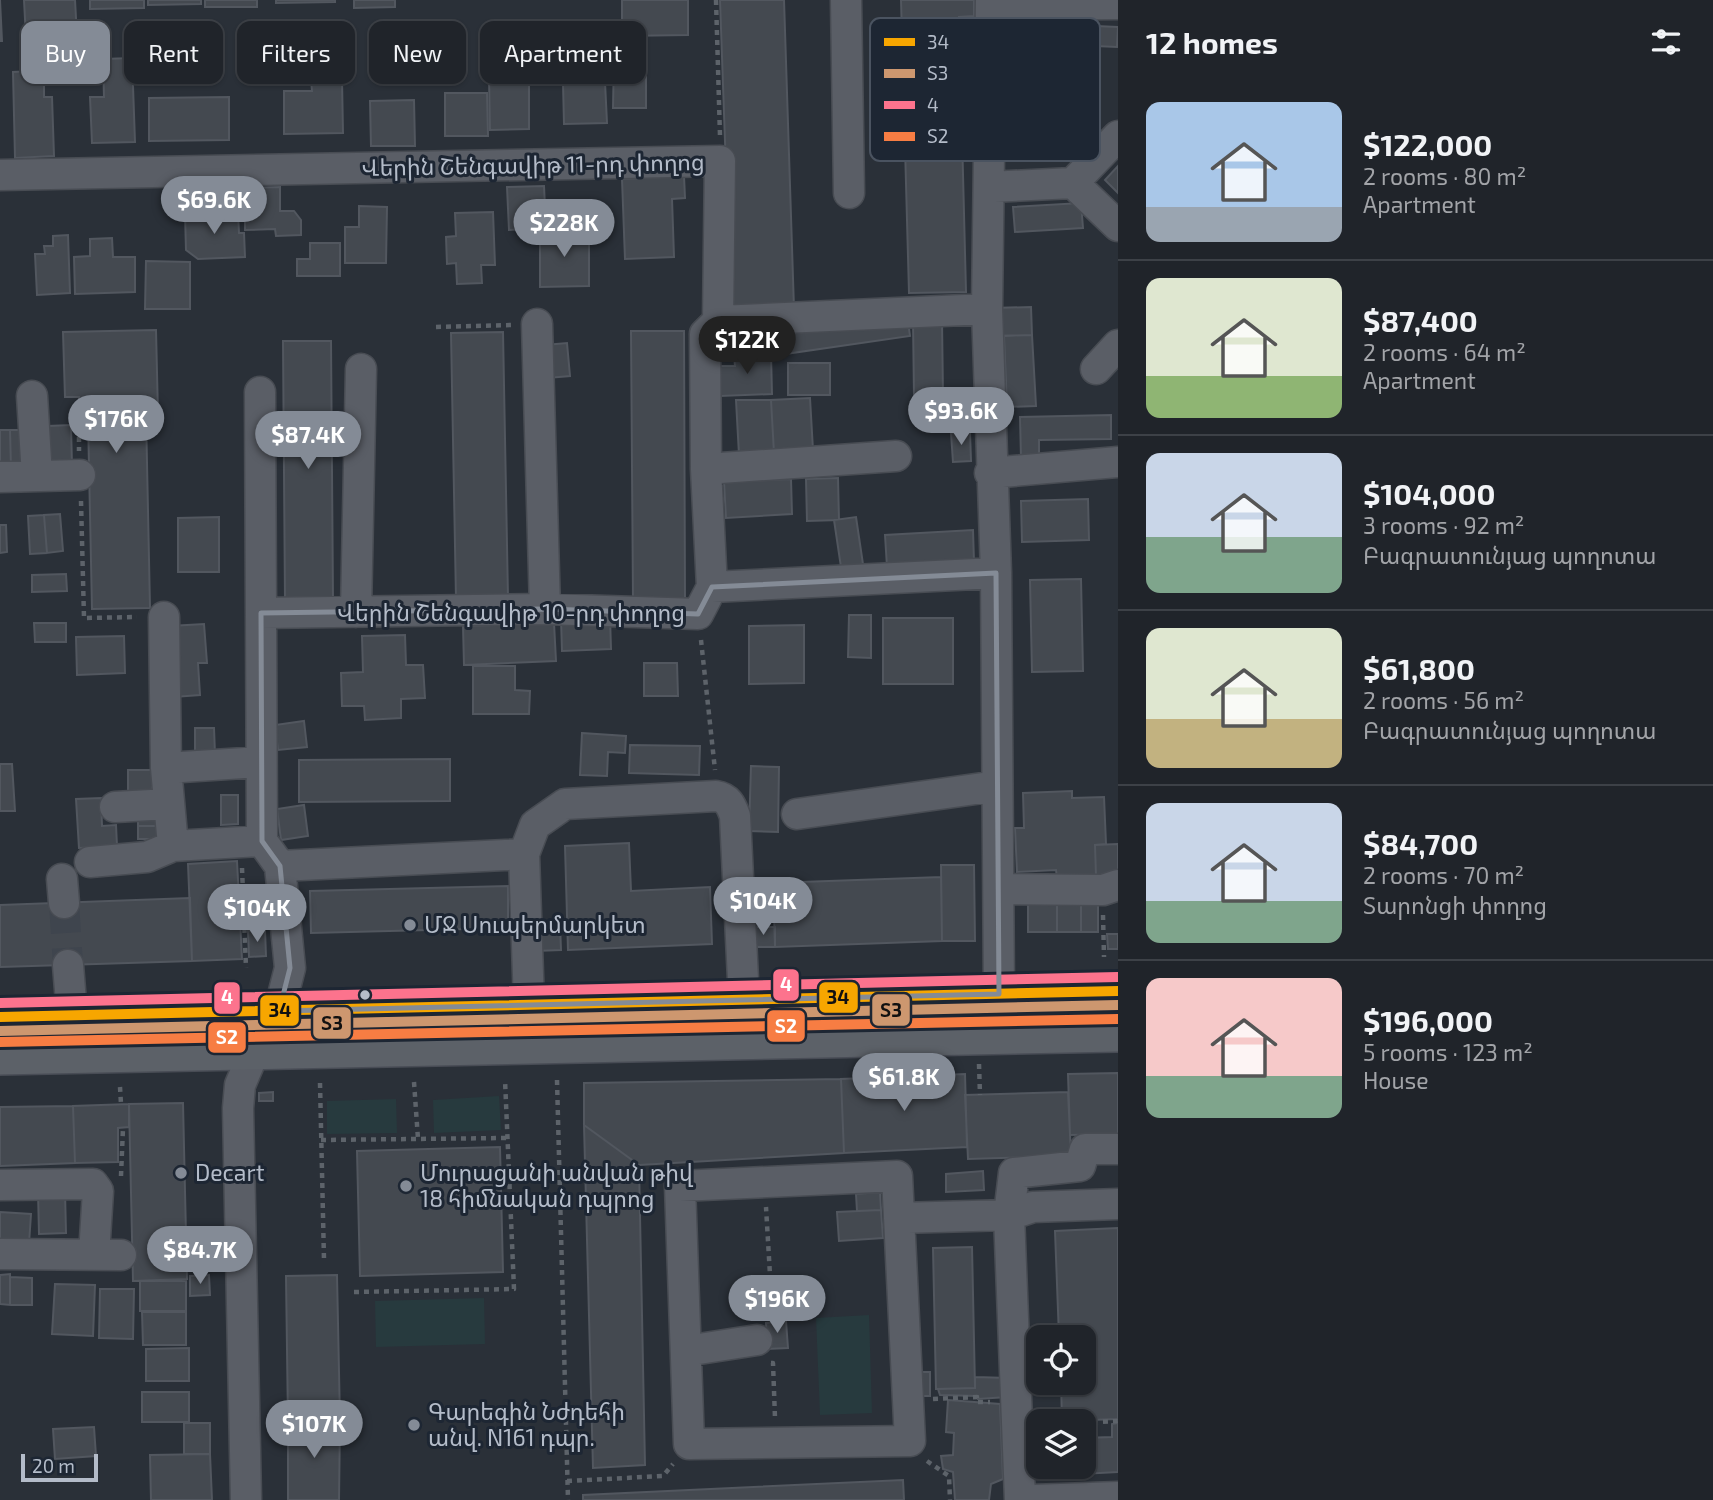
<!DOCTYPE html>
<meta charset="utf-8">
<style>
:root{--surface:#20242a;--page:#2d3036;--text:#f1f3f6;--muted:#a2a4a8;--line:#3d4147;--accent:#848b96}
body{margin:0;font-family:"Exo 2","Noto Sans Armenian",sans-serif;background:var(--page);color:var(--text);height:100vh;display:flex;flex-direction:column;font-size:26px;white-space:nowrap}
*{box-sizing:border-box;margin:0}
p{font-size:23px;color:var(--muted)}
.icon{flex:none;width:38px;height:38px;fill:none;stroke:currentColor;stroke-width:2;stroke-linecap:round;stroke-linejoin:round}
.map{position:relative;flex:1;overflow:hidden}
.details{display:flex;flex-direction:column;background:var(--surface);width:595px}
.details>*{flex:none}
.top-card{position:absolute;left:21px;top:21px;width:665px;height:63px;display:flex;gap:14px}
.fabs{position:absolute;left:1026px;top:1325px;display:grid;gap:14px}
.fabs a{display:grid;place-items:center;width:70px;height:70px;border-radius:14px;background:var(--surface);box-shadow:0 2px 5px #0004,0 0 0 2px var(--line);font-size:35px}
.scale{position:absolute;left:21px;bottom:18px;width:77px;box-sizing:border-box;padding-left:7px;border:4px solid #b4bcc9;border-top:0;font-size:19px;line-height:24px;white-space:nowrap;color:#b4bcc9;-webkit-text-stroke:5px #1d2633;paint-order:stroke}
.price{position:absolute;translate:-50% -60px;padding:0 16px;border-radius:24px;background:var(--accent);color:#fff;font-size:23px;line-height:46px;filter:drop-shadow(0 2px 4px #0008)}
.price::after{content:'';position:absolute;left:50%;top:42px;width:21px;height:16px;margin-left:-10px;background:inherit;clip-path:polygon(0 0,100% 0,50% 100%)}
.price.on{background:#222;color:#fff}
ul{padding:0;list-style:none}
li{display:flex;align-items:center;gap:21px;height:175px;padding:0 28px}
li+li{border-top:2px solid var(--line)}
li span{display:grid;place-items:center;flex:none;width:196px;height:140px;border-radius:14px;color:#555}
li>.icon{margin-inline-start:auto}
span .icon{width:84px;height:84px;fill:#fffc;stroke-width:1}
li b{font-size:30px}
h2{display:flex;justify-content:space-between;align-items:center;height:84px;padding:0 28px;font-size:30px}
.chip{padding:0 24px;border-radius:14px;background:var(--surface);box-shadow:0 2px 5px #0004,0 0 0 2px var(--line);font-size:24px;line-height:63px}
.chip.on{background:var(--accent);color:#fff}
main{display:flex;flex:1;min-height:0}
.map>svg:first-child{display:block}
</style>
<main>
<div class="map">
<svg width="1118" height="1500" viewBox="0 0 1118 1500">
<rect width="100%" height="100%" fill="#2a3038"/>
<path fill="#273a3e" d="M499 1096 501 1130 434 1133 433 1100Z
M396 1099 397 1133 327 1134V1101Z
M484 1298 485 1344 376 1347 375 1301Z
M869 1315 872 1413 820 1415 816 1318Z"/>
<path fill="#444950" stroke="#52575f" stroke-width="2" d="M0 0 2 41H0Z
M24 0H75L77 36 26 38Z
M90 0H144V8L90 9Z
M148 0H201V4L148 5Z
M205 0H257V7H205Z
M276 0H335V2L276 3Z
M354 0H395V7L354 8Z
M622 0H688V35L622 36Z
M720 0H784L794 309 731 311Z
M901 0H974V16L959 17 966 292 909 293Z
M1074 25 1118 27 1117 47 1073 45Z
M614 57H646V108H613Z
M132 58 135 142 92 143 90 97H104L103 59Z
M33 71 34 80 44 79V97H52L54 156 15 158 13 72Z
M529 76V129L490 130 489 77Z
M311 80H342L343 133 284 134V91H312Z
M605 82 607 123 564 124 563 83Z
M445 93H487L488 136H445Z
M229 97V140L149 141V98Z
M414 100 415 146H371L370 101Z
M1118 166V193L1105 180Z
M684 176 685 198 672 199 674 257 625 259 622 179Z
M544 186 546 228 509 230 507 187Z
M280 187V211H294L301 220V235L276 236 275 229 245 230V188Z
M1081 203 1083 228 1015 232 1013 207Z
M359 206 387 207 386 263H345V227H359Z
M493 212 495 265H481L482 283 457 284 456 263 447 264 446 237 456 236 455 213Z
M238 213 239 233H244L245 257 198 259 186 250 185 214Z
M589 231V286L540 287V232Z
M68 235 70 293 37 295 35 254H45L44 246H53V236Z
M112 238 113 257H135V292L75 294 74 257 90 256V239Z
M310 243H340V276H297V259H310Z
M146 261 190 262V309H145Z
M1031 307 1032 335 993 336 992 308Z
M907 314 910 336 785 354 782 332Z
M913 320H942L943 396H914Z
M156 330 158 414H146L150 608 92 609 88 419 79 420V397H65L63 332Z
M631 331H684L685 599H633Z
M503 332 508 598 456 599 451 333Z
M782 332 781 349 712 351V334Z
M1032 335 1036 406 1007 407 1004 336Z
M283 341H331L333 601H285Z
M567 343 570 376 548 378 545 345Z
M771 354 772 394 720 396 719 366H735L734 355Z
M788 363H830V395H788Z
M810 398 813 450 774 453 771 400Z
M736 400H771L774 453 739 455Z
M1111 415V439L1039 440V457L1021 458 1020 417Z
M71 425 72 466 49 467 48 426Z
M0 430H10L11 468H0Z
M10 430H24L25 467 11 468Z
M970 432 971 461 953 462 951 433Z
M838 478 839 520 807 521 806 479Z
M791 479 792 514 726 518 724 482Z
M1088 499 1089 540 1022 542 1021 501Z
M60 514 63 551 47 553 44 515Z
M44 515 47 553 30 554 28 516Z
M219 517V572H178V518Z
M856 517 864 571 842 574 834 520Z
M0 525H6L7 552 0 553Z
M973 530 974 562 887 567 885 535Z
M66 574 67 591 32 592V575Z
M1081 579 1083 671 1032 672 1030 580Z
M849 615H871V658L848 657Z
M610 617 611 649 562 651 561 619Z
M883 618H953V684H883Z
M34 623H66V642H35Z
M554 623 556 661 464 665 463 626Z
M204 624 207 663H198L200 695 174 697 170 626Z
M804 625V683L749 684V626Z
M405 635 406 665H423L425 698 401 699V718L365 720 364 706H342L341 673 363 672 362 636Z
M124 636 125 673 77 675 76 637Z
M644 663H677L678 696H644Z
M473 666H515V690L530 691 529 714H473Z
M304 721 307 747 278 750 275 725Z
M195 728H214L215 754 195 755Z
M582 733 626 736 625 753 608 752 607 776 580 775Z
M630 745 700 746 699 775 629 773Z
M450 759V801L299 802V760Z
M0 764H12L15 811H0Z
M751 766 779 767 778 832 749 831Z
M128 770H152V800L128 801Z
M1072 791V798L1104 797 1106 844 1095 845 1096 876 1057 878 1056 870 1017 872 1015 828H1024L1023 793Z
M221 795H238V824L221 825Z
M101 798 102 826 116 825 117 846 79 848 76 799Z
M304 805 308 836 281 840 277 809Z
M138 812H158V826H138Z
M138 826H158V839H138Z
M629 843 631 891 710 887 712 944 568 950 565 846Z
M1118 844V875L1096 876 1095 845Z
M237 861 242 959 192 961 188 864Z
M941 865H974L975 941H942Z
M941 877 942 941 775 947 773 883Z
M508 886V928L311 933 310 891Z
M190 898 192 961 0 967V905Z
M1081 903H1098V932H1081Z
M1081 903V932H1057V904Z
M1028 904H1057V932H1028Z
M560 924 561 950 535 951 534 925Z
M751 927H775V947H752Z
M265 930 266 956 249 957 248 931Z
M1107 934H1118V949H1108Z
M1118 1073V1134L1070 1135 1068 1074Z
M965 1074 967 1147 844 1153 841 1079Z
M841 1079 844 1153 639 1165 584 1125V1083Z
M273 1092V1101H259V1093Z
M1068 1092 1071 1156 968 1159 965 1095Z
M183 1103 187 1279 133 1281 129 1104Z
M129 1104V1127L118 1128V1162L75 1163 73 1106Z
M73 1106 75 1163 0 1166V1107Z
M584 1125 639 1165 645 1465 593 1468Z
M500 1147 503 1272 360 1276 357 1151Z
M983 1171 984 1190 946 1192V1174Z
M65 1191 66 1233 39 1234 38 1192Z
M880 1192 881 1210 857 1211 856 1194Z
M881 1210 883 1238 839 1241 837 1212Z
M0 1212 31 1214 29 1244 0 1242Z
M1118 1228V1419L1062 1421 1061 1382H1083V1337H1059L1055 1231Z
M972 1247 975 1388 936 1389 933 1248Z
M10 1274V1305L0 1304V1275Z
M209 1275 210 1295 190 1296V1276Z
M337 1275 340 1420 288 1421 286 1276Z
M10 1277 32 1278V1305H10Z
M140 1281H186V1311H140Z
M55 1284 95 1285 93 1336 52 1334Z
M100 1289H134L133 1339 99 1338Z
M142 1312H186V1345H143Z
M786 1321 788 1348 767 1349 766 1323Z
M189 1348V1381H146V1349Z
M915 1372H930V1396H915Z
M975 1377 1008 1378 1007 1397 978 1399V1396L940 1395 938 1389 975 1388Z
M142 1392H189V1422H142Z
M948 1400 1000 1404 1003 1479 991 1484 989 1500H955L953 1472 943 1469 941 1456 953 1455 954 1433 946 1432Z
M340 1420 339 1500H288V1421Z
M184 1423H210V1454H184Z
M1118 1423V1472L1082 1474 1083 1438 1112 1437V1424Z
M94 1427 96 1456 55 1459 53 1429Z
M210 1454 212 1500H151L150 1455Z
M903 1480 904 1500H583V1495Z"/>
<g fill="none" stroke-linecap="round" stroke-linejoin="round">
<path stroke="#3f454e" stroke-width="30" stroke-dasharray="30 15" stroke-linecap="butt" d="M64 903 68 965"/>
<defs>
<path id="minor" d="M846 0 849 193
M991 0 987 309 996 573 999 994
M991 5 1118 4
M0 175 720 161 718 321 987 309
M1073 183 1118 136
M989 187 1073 183 1118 226
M537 324 545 609
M1096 369 1118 345
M32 396 37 476
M706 469 896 456
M990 473 1118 462
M0 477 80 475
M712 587 706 469 705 334 718 321
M356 612 361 369
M261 613 545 609 698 614 712 587 996 573
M164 617 166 768 173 846
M166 768 261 762
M115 807 169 804
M797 814 997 786
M90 862 147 857 173 846 262 841
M280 866 524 854
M62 879 64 903
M999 889 1103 890 1118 885
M68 965 72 1015
M529 1005 524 854 535 825 565 804 716 796C728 798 731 805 735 816L744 1000
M897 1176 910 1441 689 1444 680 1186Z
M0 1185 93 1184 98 1191 94 1254
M899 1218 1009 1215 1014 1173 1080 1166 1085 1149H1118
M0 1254 121 1255
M686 1351 757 1340
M246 1500 238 1108 240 1085 254 1052 279 1011 290 968 280 866 262 841 260 392
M1020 1500 1009 1215 1033 1207 1118 1204
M1032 1500 1118 1497"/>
<path id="major" d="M0 1017 1118 991
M0 1056 1118 1033"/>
</defs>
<use href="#minor" stroke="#484c53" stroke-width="33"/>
<use href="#major" stroke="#484c55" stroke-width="40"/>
<path stroke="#5d636a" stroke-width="4.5" stroke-dasharray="5 5" stroke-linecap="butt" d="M716 0 720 136
M436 327 512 325
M79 427V451
M81 501 84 618 137 617
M701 640 715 770
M242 868 246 968
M1103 915 1104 957
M979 1064 980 1095
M557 1080 568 1500
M414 1082 418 1139
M320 1083 324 1260
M120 1087 121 1104
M321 1140 507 1138
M121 1176 123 1128
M354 1292 514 1289 505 1080
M756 1315 755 1310 772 1309 766 1207
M771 1363H773L775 1418
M933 1399 977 1397V1402H990
M1083 1423 1118 1421
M927 1461 949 1476 950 1500
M567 1481 663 1476 673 1464"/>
<use href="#minor" stroke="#5a5e66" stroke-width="30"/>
<use href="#major" stroke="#5c6168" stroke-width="37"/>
<defs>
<path id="bus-1" d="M0 1017 1118 991"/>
<path id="bus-2" d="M0 1031 1118 1005"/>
<path id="bus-3" d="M0 1003 1118 977"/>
<path id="bus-4" d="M0 1042 1118 1019"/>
</defs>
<use href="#bus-1" stroke="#1d2633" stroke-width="16"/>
<use href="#bus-2" stroke="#1d2633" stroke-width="16"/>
<use href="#bus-3" stroke="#1d2633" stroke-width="16"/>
<use href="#bus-4" stroke="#1d2633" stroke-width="16"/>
<use href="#bus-1" stroke="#f7a600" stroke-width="10"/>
<use href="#bus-2" stroke="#cd976f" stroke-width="10"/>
<use href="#bus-3" stroke="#fc738d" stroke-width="10"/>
<use href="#bus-4" stroke="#f77d43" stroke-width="10"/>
</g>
<path fill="none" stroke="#848b96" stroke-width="5" stroke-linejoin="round" d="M996 573 999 994 279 1011 290 968 280 866 262 841 261 613 545 609 698 614 712 587Z"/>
<g fill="#848b96" stroke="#1d2633" stroke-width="2.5">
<circle cx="410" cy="925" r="7"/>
<circle cx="181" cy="1173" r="7"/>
<circle cx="406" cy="1186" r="7"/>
<circle cx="414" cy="1425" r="7"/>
</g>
<circle fill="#b4bcc9" stroke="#1d2633" stroke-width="2.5" cx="365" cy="995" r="6"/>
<g text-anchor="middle" stroke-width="6" stroke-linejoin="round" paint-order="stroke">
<g font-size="23" fill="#b4bcc9" stroke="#1d2633">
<text transform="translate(533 165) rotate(-1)" y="8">Վերին Շենգավիթ 11-րդ փողոց</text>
<text x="511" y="621">Վերին Շենգավիթ 10-րդ փողոց</text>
</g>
<g font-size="23" fill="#b4bcc9" stroke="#1d2633" text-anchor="start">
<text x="424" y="933">ՄՋ Սուպերմարկետ</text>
<text x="195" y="1181">Decart</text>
<text x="420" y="1181">Մուրացանի անվան թիվ<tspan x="420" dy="26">18 հիմնական դպրոց</tspan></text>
<text x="428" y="1420">Գարեգին Նժդեհի<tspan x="428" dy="26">անվ. N161 դպր.</tspan></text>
</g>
</g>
<rect x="870" y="18" width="230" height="143" rx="10" fill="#1d2633" stroke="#4a5360" stroke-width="2"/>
<rect x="884" y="38" width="31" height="8" fill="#f7a600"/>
<rect x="884" y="69" width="31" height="9" fill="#cd976f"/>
<rect x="884" y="101" width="31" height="8" fill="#fc738d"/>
<rect x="884" y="132" width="31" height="9" fill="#f77d43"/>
<g font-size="19" fill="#b4bcc9">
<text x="927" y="49">34</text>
<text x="927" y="80">Տ3</text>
<text x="927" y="112">4</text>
<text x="927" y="143">Տ2</text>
</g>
<g stroke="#1d2633" stroke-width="2.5">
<rect x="772" y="968" width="28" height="34" rx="7" fill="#fc738d"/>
<rect x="818" y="981" width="41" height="33" rx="7" fill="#f7a600"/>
<rect x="213" y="981" width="28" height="34" rx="7" fill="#fc738d"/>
<rect x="871" y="993" width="40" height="34" rx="7" fill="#cd976f"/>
<rect x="259" y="994" width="41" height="33" rx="7" fill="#f7a600"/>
<rect x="312" y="1006" width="40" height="34" rx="7" fill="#cd976f"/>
<rect x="766" y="1009" width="40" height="34" rx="7" fill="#f77d43"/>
<rect x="207" y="1021" width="40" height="33" rx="7" fill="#f77d43"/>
</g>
<g font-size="19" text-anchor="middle" font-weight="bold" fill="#fff">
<text x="786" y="991">4</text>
<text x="227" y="1004">4</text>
<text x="786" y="1033">Տ2</text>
<text x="227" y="1044">Տ2</text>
</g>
<g font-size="19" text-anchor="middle" font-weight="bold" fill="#111">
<text x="838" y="1004">34</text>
<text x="891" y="1017">Տ3</text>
<text x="280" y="1017">34</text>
<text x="332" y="1030">Տ3</text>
</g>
</svg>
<div class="fabs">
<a><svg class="icon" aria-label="locate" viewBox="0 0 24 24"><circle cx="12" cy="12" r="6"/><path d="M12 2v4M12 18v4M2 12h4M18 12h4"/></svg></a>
<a><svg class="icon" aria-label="layers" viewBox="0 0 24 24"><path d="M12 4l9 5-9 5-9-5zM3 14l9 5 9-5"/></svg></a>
</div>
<div class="scale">20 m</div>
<b class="price" style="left:214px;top:236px">$69.6K</b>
<b class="price" style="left:564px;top:259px">$228K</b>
<b class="price on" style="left:747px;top:376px">$122K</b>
<b class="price" style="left:961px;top:447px">$93.6K</b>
<b class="price" style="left:116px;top:455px">$176K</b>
<b class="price" style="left:308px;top:471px">$87.4K</b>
<b class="price" style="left:763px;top:937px">$104K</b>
<b class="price" style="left:257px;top:944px">$104K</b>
<b class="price" style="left:904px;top:1113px">$61.8K</b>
<b class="price" style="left:200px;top:1286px">$84.7K</b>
<b class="price" style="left:777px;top:1335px">$196K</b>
<b class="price" style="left:314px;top:1460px">$107K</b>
<div class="top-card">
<a class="chip on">Buy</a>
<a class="chip">Rent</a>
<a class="chip">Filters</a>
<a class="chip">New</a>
<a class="chip">Apartment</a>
</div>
</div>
<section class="details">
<h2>12 homes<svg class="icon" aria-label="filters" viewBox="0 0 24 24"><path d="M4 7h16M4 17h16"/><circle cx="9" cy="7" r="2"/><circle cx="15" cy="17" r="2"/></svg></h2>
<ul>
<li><span style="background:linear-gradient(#a9c7e8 75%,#9aa5b1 0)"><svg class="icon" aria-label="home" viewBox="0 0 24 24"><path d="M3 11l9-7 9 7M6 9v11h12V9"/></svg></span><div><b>$122,000</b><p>2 rooms · 80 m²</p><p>Apartment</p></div></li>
<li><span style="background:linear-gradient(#dfe7d0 70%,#8fb573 0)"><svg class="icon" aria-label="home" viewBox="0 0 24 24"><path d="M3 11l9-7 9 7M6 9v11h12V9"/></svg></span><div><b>$87,400</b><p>2 rooms · 64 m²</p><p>Apartment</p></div></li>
<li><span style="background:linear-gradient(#c9d6e8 60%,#7fa58c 0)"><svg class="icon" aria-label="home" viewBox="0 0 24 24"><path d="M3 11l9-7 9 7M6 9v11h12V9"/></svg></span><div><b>$104,000</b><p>3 rooms · 92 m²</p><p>Բագրատունյաց պողոտա</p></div></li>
<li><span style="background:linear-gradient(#dfe7d0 65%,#c2b280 0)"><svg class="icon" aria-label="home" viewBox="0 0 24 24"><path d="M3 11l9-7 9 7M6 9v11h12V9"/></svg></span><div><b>$61,800</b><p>2 rooms · 56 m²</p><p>Բագրատունյաց պողոտա</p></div></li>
<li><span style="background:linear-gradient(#c9d6e8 70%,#7fa58c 0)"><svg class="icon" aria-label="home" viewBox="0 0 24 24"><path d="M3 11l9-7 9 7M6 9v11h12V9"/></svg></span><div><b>$84,700</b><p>2 rooms · 70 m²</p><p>Տարոնցի փողոց</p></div></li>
<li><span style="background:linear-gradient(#f6c9c9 70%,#7fa58c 0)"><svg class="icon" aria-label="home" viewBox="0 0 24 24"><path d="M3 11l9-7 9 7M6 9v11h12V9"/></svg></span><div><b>$196,000</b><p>5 rooms · 123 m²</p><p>House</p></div></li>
</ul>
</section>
</main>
